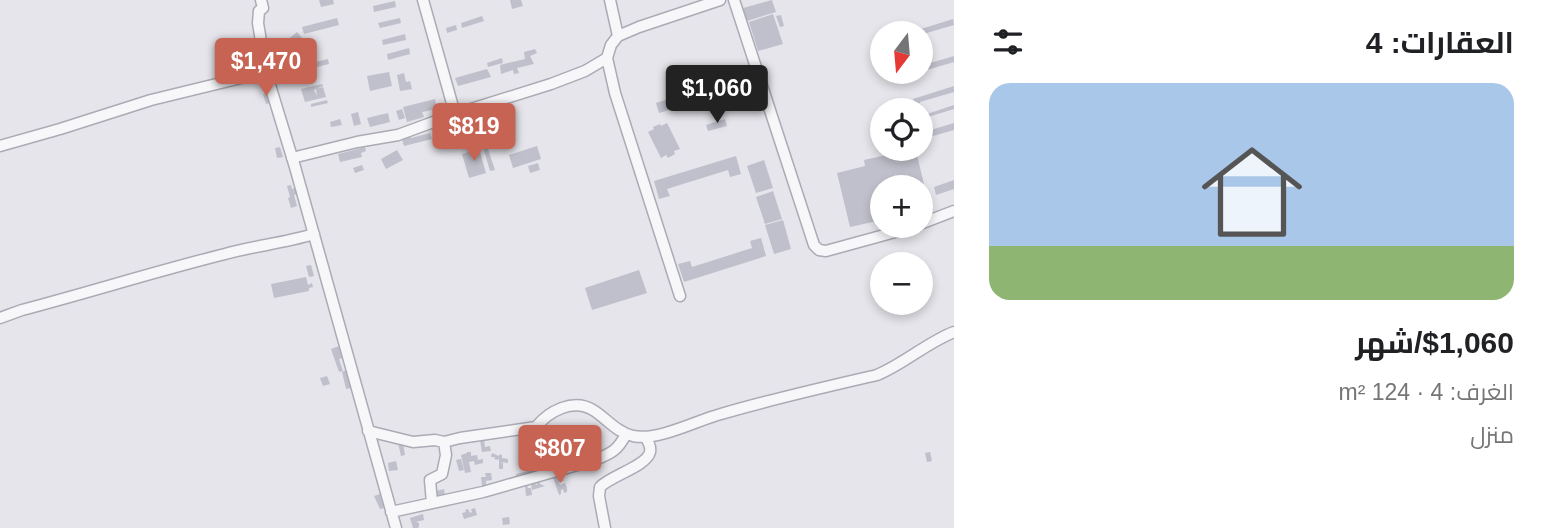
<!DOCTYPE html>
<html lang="ar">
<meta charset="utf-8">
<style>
:root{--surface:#fff;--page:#f6f6f6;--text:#202124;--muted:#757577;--line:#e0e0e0;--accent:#c76353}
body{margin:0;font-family:Helvetica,Cairo,sans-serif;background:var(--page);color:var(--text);direction:rtl;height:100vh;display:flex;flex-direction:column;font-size:26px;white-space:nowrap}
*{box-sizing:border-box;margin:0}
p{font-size:23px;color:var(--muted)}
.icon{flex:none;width:38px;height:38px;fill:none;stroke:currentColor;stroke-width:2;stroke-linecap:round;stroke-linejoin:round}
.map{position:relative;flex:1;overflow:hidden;direction:ltr}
.sheet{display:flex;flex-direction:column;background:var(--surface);width:595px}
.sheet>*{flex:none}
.needle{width:46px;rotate:196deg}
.tools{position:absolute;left:870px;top:21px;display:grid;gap:14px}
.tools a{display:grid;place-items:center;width:63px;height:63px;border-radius:50%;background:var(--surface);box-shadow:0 4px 10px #0003;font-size:35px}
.price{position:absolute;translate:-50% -60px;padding:0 16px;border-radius:7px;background:var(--accent);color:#fff;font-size:23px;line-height:46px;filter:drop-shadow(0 2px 4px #0008)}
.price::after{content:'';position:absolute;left:50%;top:42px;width:21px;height:16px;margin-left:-10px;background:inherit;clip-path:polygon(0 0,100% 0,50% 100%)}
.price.on{background:#222;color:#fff}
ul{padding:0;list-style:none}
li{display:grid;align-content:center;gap:14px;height:371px;padding:0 35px}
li+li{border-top:2px solid var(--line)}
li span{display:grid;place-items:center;height:217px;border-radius:21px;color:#555}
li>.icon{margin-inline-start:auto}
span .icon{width:126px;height:126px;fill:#fffc;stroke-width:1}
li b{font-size:30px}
h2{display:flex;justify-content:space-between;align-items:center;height:84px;padding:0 35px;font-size:30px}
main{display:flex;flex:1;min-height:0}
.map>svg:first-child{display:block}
</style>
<main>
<section class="sheet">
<h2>العقارات: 4<svg class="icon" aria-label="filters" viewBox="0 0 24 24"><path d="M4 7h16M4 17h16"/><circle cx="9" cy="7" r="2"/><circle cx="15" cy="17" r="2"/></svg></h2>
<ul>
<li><span style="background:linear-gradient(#a9c7e8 75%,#8fb573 0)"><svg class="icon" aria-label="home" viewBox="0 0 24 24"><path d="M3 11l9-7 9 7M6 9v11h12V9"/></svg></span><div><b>$1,060/شهر</b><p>الغرف: 4 · 124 m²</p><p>منزل</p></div></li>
</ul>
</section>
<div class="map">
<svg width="954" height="528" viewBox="0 0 954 528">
<rect width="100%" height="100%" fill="#e5e5eb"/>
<path fill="#bfc0cb" d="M319 0H333L334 4 321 7Z
M510 0H521L523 6 512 9Z
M772 0 776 12 747 21 743 8Z
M395 1 396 7 374 12 373 6Z
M773 14 783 44 758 51 749 22Z
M781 15 784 26 780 27 776 16Z
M482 16 484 21 462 28 461 23Z
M337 18 339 25 304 34 302 27Z
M400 18 401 23 380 28 378 23Z
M953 19 954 25 920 35V33H908Z
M456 25 457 30 447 33 446 28Z
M297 32 312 49 300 59 285 42Z
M405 34 406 40 383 45 382 40Z
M409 48 410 54 388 60 387 54Z
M535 49 537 53 530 56 534 64 517 68 519 73 514 74 513 70 501 74 500 65 525 59 524 52Z
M954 56V62L920 72V66Z
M502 58 503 63 488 67 487 63Z
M328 59 329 64 304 70 303 65Z
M487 69 491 77 458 86 455 78Z
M733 71 738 84 716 91 711 78Z
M389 72 392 86 370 91 367 76Z
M404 73 406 82 410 81 412 89 400 91 397 75Z
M322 84 323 86 314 90 317 96 316 89 323 87 326 97 305 102 301 89Z
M693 84 698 101 659 113 656 103 684 94 682 88Z
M954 86V92L920 102V103L915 105 913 99Z
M267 93 270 103 266 104 263 94Z
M435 99 437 109 422 112 424 117 407 122 403 107Z
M327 100 328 103 311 107V104Z
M954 105V109L925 118 924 115Z
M402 109 405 118 399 120 396 111Z
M358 112 361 124 354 126 351 114Z
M388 113 390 122 370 127 367 118Z
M502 118 505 128 476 137 478 143 467 147 462 131Z
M340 119 342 125 331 127 330 122Z
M725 119 727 126 708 131 706 125Z
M667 123 680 149 674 151 675 154 668 158 666 155 661 158 648 132 654 129 653 127 660 124 661 126Z
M954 123V130L926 138 924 132Z
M430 133 432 139 404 146 401 136 409 134 411 138Z
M487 146 495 170 490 171 483 147Z
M537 146 541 159 513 168 509 155Z
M280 147 283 157 277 158 275 148Z
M365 147 366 151 361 153 362 157 340 162 338 154Z
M479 149 486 173 469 178 462 154Z
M397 150 403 160 386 169 381 159Z
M891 154 893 160 917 155 930 209 920 211V187H882V227H879L877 221 850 227 837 173 865 166 864 160Z
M736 156 741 174 730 177 728 170 667 189 670 196 659 199 654 181Z
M764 160 773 188 756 193 747 166Z
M538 163 540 170 530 173 528 166Z
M362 165 364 170 355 173 353 168Z
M954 180V189L936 195 934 187Z
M291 185 292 189 295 188 297 194 294 195 297 206 291 208 288 198 290 197 287 186Z
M773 191 782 219 765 224 756 197Z
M783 220 791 249 774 254 765 225Z
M761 238 766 256 684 282 678 264 690 261 692 267 752 248 750 241Z
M311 265 314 276 309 277 306 266Z
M639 270 647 293 592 310 585 288Z
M306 277 308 285 312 283 313 287 309 288V291L274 298 271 284Z
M339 346 343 358 339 359 343 371 339 372 331 349Z
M346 370 351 388 346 389 342 372Z
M327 376 330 384 323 386 320 378Z
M542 432 543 447H538L536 433Z
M484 439 485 447 490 446 491 451 482 452 480 440Z
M398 443H403L405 455 401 456Z
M467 452H471V456L477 455 478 460 483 459V463L475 465 474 461 469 462 471 472 465 473 461 455 467 453Z
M930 452 932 461 927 462 925 453Z
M492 453 499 456 500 454 502 455V458L508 459V463L500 462 503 463V469H499V458L498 460 494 459 495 457H491Z
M461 459 464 470 459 471 456 460Z
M396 461 398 470 389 471 388 463Z
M527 469H531L532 474 506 481V479L516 477V474L528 471Z
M485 473H491L492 480 486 481V485L482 486 481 477H486Z
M557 476H562L564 481 559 482 560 485 565 483 567 488V492L564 493 563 489 561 490V494L559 495 553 477Z
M539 480 540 484 545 486 532 490 531 483 535 482 536 485H537L536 481Z
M525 485H527L528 488H531L532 495 526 496Z
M444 489 445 497 435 499 436 491Z
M380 494 384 508 380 509 374 496Z
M475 508 477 515 464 519 462 513 466 512 465 510 468 509 470 513 472 512 471 509Z
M423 514 424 520 416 522 419 523V526L418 528H413L410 518Z
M509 517 510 524 503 525 502 518Z"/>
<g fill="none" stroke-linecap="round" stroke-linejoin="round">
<defs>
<path id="minor" d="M261 0 263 8 259 11 258 23 266 72 295 167 396 528
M423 0 455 114
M610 0 618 36
M734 0 814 245 819 250 826 251 917 226
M0 146 60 129 151 100 266 72
M292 158 357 142 398 135 455 114 551 84 585 71 607 58
M920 224 954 211
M680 296 615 93 607 58 611 45 618 36 639 27 720 0
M0 318 22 310C90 292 157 271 225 254 254 246 284 243 314 234
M368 431 413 442 435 440 444 442 460 438 536 427C549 411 573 398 593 410 606 418 616 432 633 436 659 441 695 421 721 414 772 399 825 387 877 375 904 364 926 343 954 332
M432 503 430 480 442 474 446 455 444 442
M391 512 483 492 595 460C612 453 618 450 626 434
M605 528 599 496 600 487C610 476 647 466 650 452 651 447 648 441 645 437"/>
</defs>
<use href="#minor" stroke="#aaabb5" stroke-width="13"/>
<use href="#minor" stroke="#f7f7fa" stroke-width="10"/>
</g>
</svg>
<div class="tools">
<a><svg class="needle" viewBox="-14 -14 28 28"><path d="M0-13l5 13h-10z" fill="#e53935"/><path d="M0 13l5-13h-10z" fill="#757577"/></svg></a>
<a><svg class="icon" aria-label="locate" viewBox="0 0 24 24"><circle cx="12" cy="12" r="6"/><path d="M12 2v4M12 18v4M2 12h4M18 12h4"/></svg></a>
<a>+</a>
<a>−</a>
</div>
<b class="price" style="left:266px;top:98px">$1,470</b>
<b class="price on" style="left:717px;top:125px">$1,060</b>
<b class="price" style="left:474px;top:163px">$819</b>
<b class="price" style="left:560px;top:485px">$807</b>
</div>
</main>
